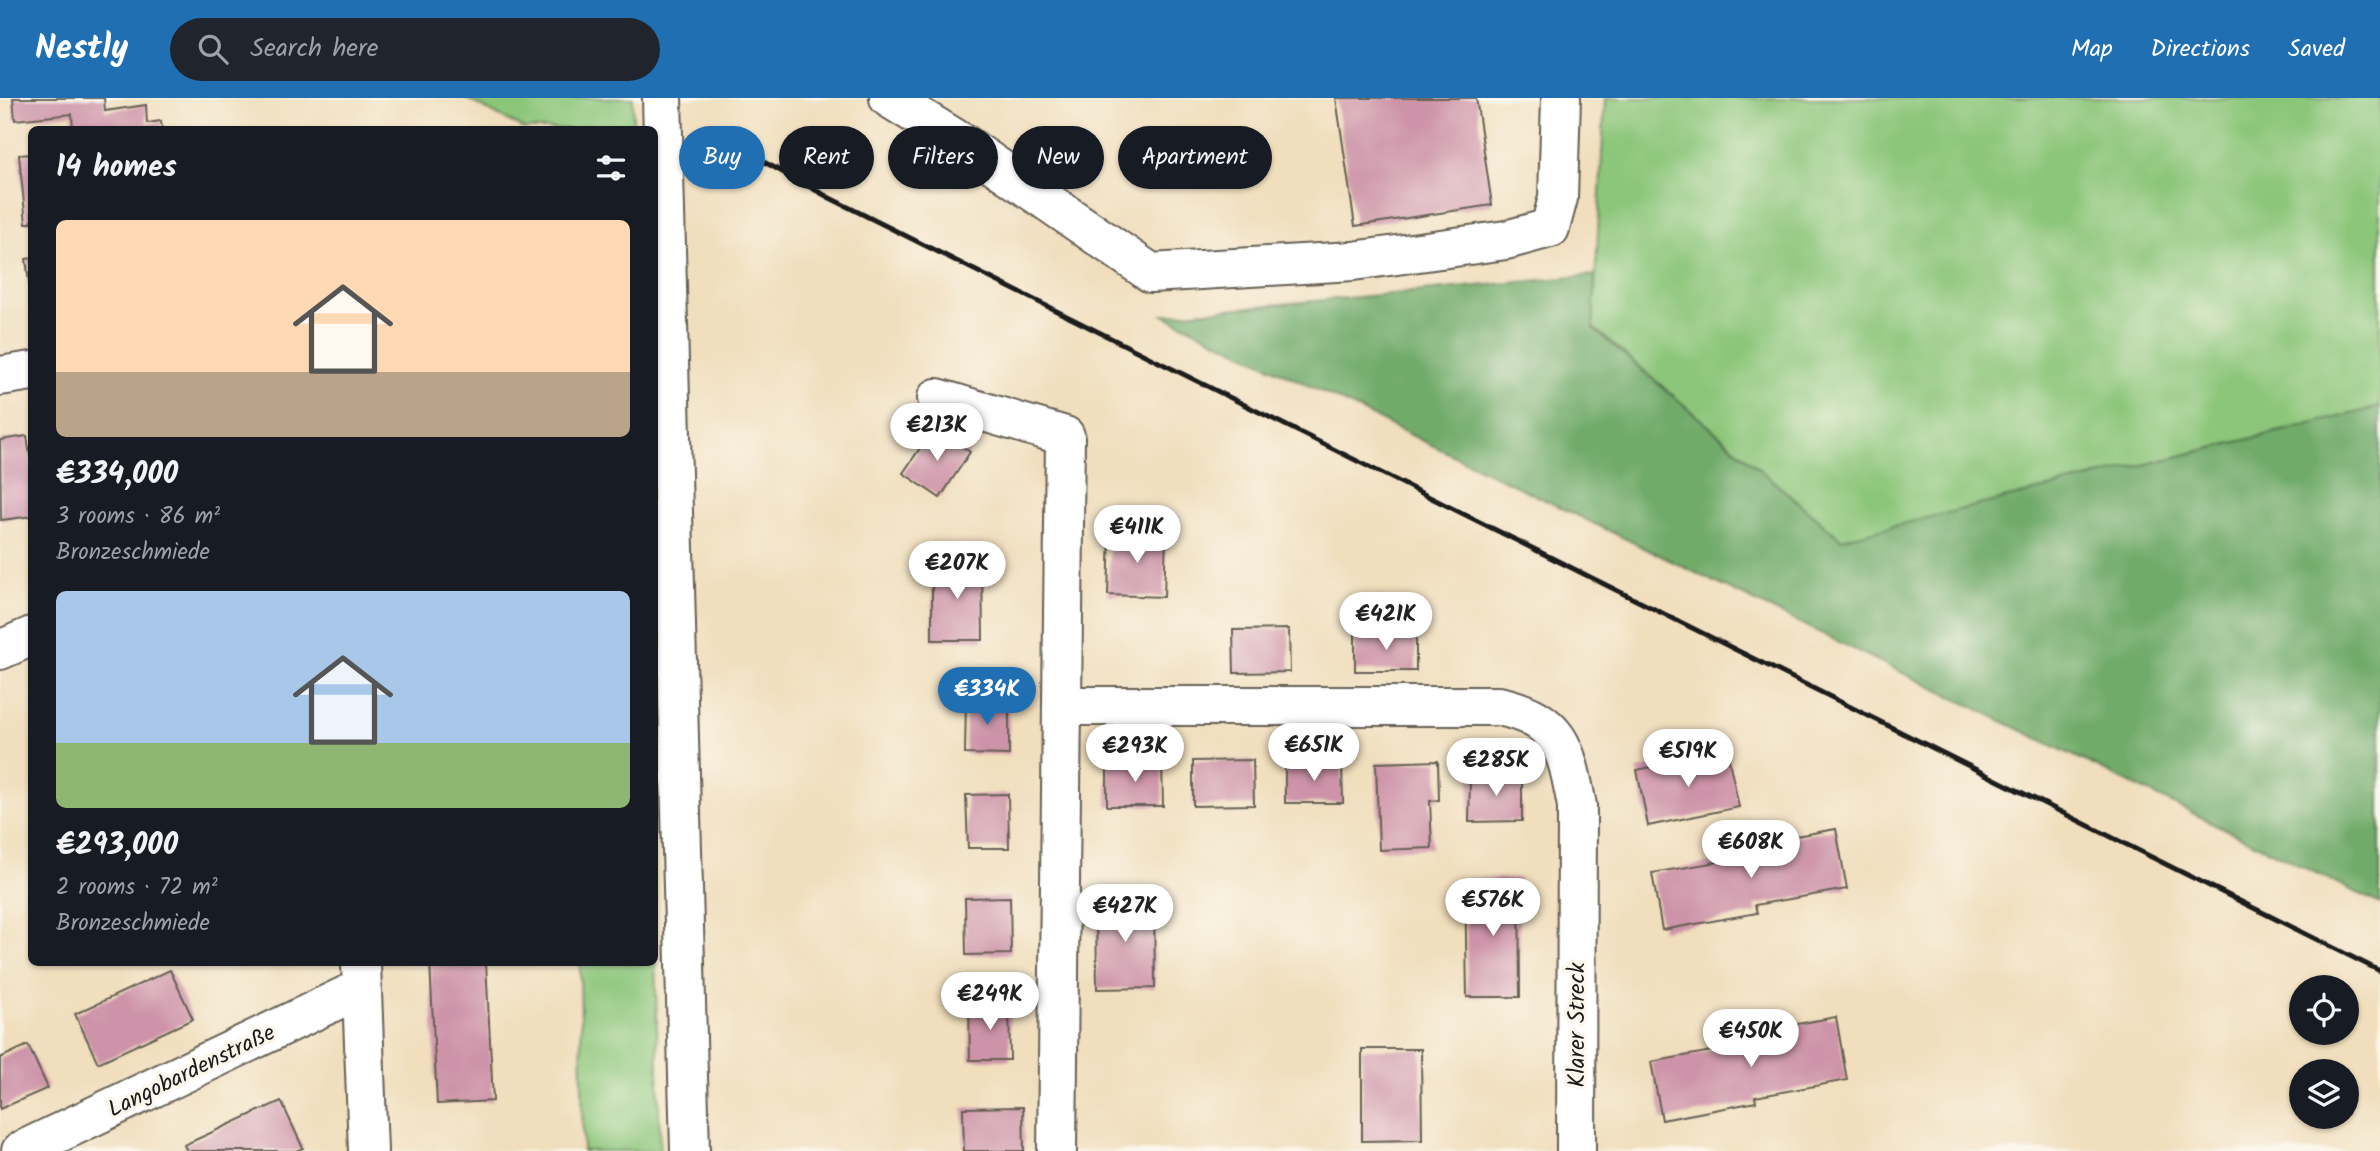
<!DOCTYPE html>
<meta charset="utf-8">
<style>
:root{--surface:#171b24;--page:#20242c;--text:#f1f3f6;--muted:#9ea1a6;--accent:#1f6fb2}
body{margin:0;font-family:Kalam,sans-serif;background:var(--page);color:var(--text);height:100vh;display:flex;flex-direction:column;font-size:26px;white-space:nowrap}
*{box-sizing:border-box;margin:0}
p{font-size:23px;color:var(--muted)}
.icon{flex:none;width:38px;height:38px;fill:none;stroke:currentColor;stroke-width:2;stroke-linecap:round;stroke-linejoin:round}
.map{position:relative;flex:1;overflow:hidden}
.side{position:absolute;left:28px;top:28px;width:630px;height:840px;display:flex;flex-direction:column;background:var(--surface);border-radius:10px;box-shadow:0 2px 5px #0004}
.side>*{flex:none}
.hud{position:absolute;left:679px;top:28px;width:665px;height:63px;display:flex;gap:14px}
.buttons{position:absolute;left:2289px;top:877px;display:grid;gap:14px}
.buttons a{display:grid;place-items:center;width:70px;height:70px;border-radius:50%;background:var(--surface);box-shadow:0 2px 5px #0004;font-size:35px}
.price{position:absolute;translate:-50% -60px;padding:0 16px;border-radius:24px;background:#fff;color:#222;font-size:23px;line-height:46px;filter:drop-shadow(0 2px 4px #0008)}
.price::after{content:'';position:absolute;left:50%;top:42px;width:21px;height:16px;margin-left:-10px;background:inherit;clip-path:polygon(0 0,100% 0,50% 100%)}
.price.on{background:var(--accent);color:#fff}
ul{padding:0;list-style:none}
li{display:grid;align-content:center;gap:14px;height:371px;padding:0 28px}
li span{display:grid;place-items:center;height:217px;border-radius:10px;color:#555}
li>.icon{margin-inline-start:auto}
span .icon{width:126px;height:126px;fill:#fffc;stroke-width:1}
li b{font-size:30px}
h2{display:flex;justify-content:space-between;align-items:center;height:84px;padding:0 28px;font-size:30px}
.chip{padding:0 24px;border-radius:32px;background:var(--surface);box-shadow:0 2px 5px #0004;font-size:24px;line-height:63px}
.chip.on{background:var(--accent);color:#fff}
header{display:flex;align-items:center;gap:42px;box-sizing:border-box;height:98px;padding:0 35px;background:var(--accent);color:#fff}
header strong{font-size:33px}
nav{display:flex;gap:38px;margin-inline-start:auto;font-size:24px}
.search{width:490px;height:63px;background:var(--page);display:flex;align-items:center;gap:18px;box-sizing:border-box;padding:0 24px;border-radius:38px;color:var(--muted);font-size:26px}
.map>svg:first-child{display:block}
</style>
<header>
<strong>Nestly</strong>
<div class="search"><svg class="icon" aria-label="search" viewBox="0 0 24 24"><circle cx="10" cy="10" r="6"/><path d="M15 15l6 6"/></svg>Search here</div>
<nav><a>Map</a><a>Directions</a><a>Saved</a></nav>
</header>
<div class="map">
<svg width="2380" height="1053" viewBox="0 0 2380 1053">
<rect width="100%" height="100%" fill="#fbf7ec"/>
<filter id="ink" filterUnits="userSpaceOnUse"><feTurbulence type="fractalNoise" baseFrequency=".0143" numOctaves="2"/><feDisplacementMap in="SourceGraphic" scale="14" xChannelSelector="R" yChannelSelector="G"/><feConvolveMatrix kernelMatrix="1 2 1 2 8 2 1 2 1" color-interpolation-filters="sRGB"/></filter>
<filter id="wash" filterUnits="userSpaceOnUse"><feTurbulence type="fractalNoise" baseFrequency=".00686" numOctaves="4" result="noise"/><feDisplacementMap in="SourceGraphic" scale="28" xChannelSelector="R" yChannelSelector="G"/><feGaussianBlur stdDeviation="1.57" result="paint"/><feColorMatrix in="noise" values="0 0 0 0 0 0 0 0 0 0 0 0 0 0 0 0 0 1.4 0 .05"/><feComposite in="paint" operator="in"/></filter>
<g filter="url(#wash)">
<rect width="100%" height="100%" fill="#f0debc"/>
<path fill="#8cc67a" stroke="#54714b" stroke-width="2" d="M465 0H633V31H524Z
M1605 0H2380V309L1841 441 1593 229Z
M655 849 660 1053H583L580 865 654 864Z"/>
<path fill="#71ab6a" stroke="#466443" stroke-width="2" d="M1595 177 1593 230 1841 441 2380 309V806L1163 217Z"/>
<g id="blocks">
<path fill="#cd93a8" d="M13 0H104L105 13 146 7 147 25 161 23 162 32H73L72 16 15 22Z
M1336 0H1476L1492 107 1355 128Z
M32 56V125H26L19 57Z
M32 160V191H30L26 161Z
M934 330 970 354 940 400 903 375Z
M27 338 32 371V418L1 422 0 342Z
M1110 436 1166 437 1164 499 1108 497Z
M982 464 983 542H932V465Z
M1289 531 1290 574 1234 575 1233 532Z
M1355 534H1416V573H1355Z
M966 602H1009V657L965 656Z
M1727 653 1739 709 1648 728 1637 672Z
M1253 662 1254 707 1193 708V663Z
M1438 663 1439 702 1430 703 1432 750 1379 752 1376 665Z
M1107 664H1162L1163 708H1107Z
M1285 664H1342L1343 705H1285Z
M1496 668H1512L1513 681H1522V723L1469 724 1470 679H1497Z
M1008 696 1009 750H968L966 697Z
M1836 731 1847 791 1755 807 1757 815 1662 832 1652 775 1747 759 1745 747Z
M1519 780 1520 899H1467L1465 781Z
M1010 799 1011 856 966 857 965 800Z
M1096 801H1154L1155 890 1097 891Z
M430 864H486L493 1003 437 1006Z
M170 872 193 921 98 965 75 916Z
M1009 905 1010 962H970L969 906Z
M1836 919 1847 982 1755 999 1756 1004 1662 1022 1651 964 1745 947 1743 936Z
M28 947 48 990 0 1011V960Z
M1362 951H1421L1422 1042 1362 1043Z
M281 1003 303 1050 296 1053H187L184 1047Z
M1023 1009 1024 1053H964L963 1010Z"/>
</g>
</g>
<g filter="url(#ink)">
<use href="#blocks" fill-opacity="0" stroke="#666054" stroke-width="2"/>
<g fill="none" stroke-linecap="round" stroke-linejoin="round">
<defs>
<path id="minor" d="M889 0 967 48 1151 175 1353 163 1506 142 1550 130 1558 100 1561 0
M0 278 32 273
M937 300 1065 338 1057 1053
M0 552 32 538
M1062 608H1499C1562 622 1566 651 1577 708L1576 1053
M361 866 368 1053
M21 1053 362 890"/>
<path id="primary" d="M662 0 690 1053"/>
</defs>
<use href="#minor" stroke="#666054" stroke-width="42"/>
<use href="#primary" stroke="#666054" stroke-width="42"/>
<use href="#minor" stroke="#fff" stroke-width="38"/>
<use href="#primary" stroke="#fff" stroke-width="38"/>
<path stroke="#1c1c1c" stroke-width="5" d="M722 41 830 100 2380 873"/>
</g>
</g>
<g text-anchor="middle" stroke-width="7" stroke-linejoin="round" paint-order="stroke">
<g font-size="23" fill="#1c1c1c" stroke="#fbf7ec">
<text transform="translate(1576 927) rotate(-90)" y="8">Klarer Streck</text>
<text transform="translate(191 972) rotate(-26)" y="8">Langobardenstraße</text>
</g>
</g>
</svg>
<div class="buttons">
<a><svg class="icon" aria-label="locate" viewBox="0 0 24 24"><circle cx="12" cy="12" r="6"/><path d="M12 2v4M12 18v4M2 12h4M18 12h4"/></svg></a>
<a><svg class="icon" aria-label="layers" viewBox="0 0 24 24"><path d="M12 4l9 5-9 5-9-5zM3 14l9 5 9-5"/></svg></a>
</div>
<b class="price" style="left:937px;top:365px">€213K</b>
<b class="price" style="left:1137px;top:467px">€411K</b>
<b class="price" style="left:957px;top:503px">€207K</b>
<b class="price" style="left:1386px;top:554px">€421K</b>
<b class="price on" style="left:987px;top:629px">€334K</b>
<b class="price" style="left:1314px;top:685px">€651K</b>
<b class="price" style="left:1135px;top:686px">€293K</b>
<b class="price" style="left:1688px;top:691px">€519K</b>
<b class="price" style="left:1496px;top:700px">€285K</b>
<b class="price" style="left:1751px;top:782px">€608K</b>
<b class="price" style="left:1493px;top:840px">€576K</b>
<b class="price" style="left:1125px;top:846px">€427K</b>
<b class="price" style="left:990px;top:934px">€249K</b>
<b class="price" style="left:1751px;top:971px">€450K</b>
<div class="hud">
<a class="chip on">Buy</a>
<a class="chip">Rent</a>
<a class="chip">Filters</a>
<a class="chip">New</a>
<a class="chip">Apartment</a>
</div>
<section class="side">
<h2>14 homes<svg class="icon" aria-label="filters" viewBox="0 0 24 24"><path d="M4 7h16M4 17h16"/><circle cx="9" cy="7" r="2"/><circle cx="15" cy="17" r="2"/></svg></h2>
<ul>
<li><span style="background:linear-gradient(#ffd9b3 70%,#b9a48a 0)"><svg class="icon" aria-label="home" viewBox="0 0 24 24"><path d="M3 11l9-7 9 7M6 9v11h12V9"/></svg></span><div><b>€334,000</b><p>3 rooms · 86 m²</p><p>Bronzeschmiede</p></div></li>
<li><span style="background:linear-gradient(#a9c7e8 70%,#8fb573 0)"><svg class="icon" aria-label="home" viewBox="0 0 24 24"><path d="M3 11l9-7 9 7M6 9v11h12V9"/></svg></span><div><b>€293,000</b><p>2 rooms · 72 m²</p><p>Bronzeschmiede</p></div></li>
</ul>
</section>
</div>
